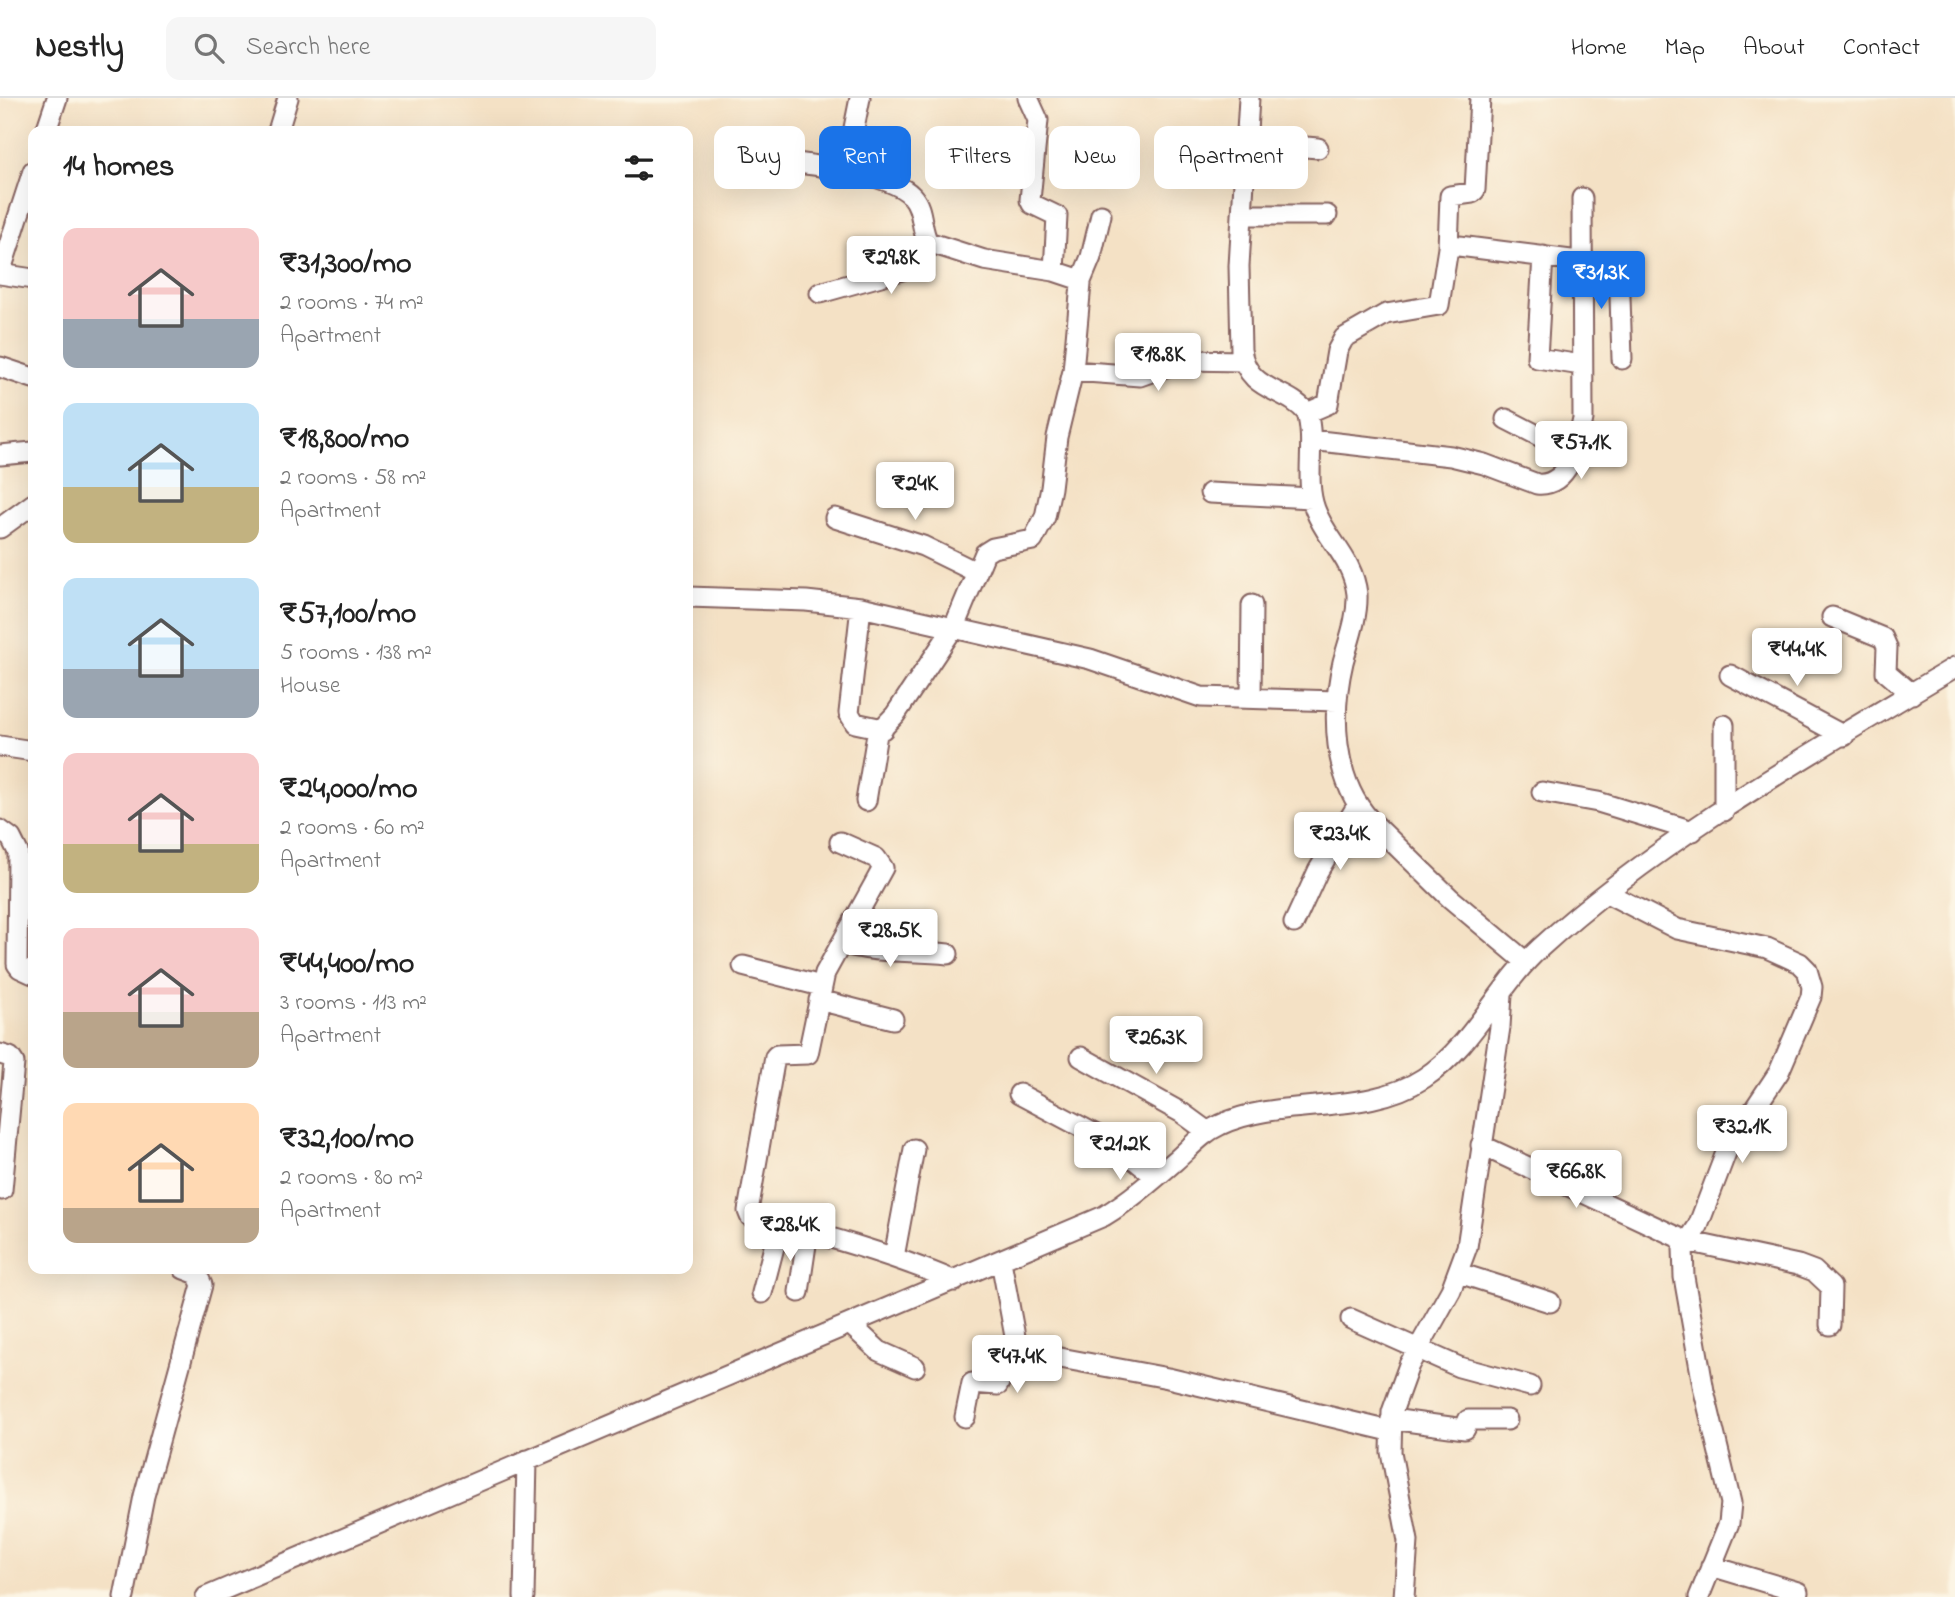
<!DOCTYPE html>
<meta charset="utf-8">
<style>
:root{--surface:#fff;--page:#f6f6f6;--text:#222;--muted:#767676;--line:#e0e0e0;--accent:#1a73e8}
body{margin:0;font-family:"Indie Flower",sans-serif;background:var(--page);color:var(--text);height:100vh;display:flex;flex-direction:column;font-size:26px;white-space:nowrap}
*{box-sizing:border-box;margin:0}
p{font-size:23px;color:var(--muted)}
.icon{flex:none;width:38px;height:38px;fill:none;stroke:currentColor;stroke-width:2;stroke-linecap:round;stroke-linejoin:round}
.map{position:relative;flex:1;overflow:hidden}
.details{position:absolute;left:28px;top:28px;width:665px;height:1148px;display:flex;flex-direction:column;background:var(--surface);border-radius:14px;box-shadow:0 7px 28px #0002}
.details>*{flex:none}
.hud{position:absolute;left:714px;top:28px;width:665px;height:63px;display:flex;gap:14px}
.price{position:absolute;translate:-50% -60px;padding:0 16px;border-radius:7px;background:#fff;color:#222;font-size:23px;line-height:46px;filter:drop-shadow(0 2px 4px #0008)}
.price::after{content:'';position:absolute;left:50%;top:42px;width:21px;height:16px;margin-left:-10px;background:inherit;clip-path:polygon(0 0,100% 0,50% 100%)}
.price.selected{background:var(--accent);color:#fff}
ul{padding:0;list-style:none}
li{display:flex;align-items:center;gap:21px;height:175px;padding:0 35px}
li span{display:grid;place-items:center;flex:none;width:196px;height:140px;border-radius:14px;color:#555}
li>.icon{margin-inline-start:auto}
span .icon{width:84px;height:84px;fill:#fffc;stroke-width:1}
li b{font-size:30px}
h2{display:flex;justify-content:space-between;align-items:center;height:84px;padding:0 35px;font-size:30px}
.tag{padding:0 24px;border-radius:14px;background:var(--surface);box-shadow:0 7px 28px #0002;font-size:24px;line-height:63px}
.tag.selected{background:var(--accent);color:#fff}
header{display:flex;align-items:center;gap:42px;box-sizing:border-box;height:98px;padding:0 35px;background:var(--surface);border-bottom:2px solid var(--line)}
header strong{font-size:33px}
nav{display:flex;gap:38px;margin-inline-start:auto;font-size:24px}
.search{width:490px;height:63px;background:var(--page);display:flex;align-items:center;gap:18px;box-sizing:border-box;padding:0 24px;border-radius:14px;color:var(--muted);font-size:26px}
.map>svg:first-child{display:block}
</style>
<header>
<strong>Nestly</strong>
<div class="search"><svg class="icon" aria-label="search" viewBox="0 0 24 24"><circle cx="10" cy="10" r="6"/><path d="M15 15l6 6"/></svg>Search here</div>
<nav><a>Home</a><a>Map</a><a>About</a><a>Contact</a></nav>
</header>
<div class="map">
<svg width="1955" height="1499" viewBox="0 0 1955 1499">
<rect width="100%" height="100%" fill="#fcf5e5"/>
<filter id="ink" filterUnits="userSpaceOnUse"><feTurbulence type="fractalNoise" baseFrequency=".0143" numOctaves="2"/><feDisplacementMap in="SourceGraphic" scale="14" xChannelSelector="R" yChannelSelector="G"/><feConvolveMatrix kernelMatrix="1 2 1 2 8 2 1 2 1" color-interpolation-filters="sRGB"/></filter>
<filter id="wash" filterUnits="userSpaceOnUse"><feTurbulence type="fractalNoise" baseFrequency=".00686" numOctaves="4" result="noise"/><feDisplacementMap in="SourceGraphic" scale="28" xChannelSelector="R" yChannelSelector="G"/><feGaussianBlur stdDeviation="1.57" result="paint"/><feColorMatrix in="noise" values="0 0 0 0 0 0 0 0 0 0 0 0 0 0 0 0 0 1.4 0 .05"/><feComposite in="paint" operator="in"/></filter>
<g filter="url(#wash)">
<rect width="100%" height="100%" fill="#f4e1c5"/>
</g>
<g filter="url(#ink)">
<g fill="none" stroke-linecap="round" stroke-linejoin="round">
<defs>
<path id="minor" d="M1249 0 1239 168 1241 252C1248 295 1286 289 1307 315 1316 346 1304 381 1315 411 1326 442 1353 460 1357 496 1358 519 1349 542 1343 564 1331 615 1333 681 1369 721L1450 800 1526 864
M46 33 57 0
M278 33 288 0
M1245 44 1318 50
M743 59C782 64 886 70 912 98 924 111 920 130 928 144L984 162 1054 173
M840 71 851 45 860 0
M1242 117H1327
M1448 150 1450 98 1472 95 1475 92 1480 0
M1543 158 1537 260 1581 267
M0 175 33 73
M0 176 33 181
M1081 183 1091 159 1101 117
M820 195 902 172 928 144
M0 269 33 280
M1073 273 1140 278 1185 262 1243 263
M1307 315 1328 306 1337 253 1344 240 1386 216 1439 207 1448 150 1451 147 1619 168 1622 261
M1506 321 1574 356
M1311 342 1451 358 1484 366 1537 386C1569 389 1578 346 1583 321L1582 100
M0 357 33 354
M1210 395 1312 400
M835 420 923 448 976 474
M0 430 33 406
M688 499 806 503 861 509 1090 561 1201 599 1337 603
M861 509 849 615 855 625 883 631
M1832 519 1883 540 1887 549 1886 574 1912 596
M1730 577 1844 638
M1251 599 1252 507
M1724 627V713
M0 648 33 653
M1542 694 1598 704 1693 733
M866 703 877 636 895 617 954 529 985 455 993 450 1033 442 1045 419 1051 390 1057 339 1073 273 1081 186 1078 181 1054 173 1057 118 1032 106 1030 102 1038 22 1028 0
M0 732 11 740 18 754 17 866 20 870 33 876
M840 744 876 760 883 770 825 875 808 956 777 957 775 959 748 1113 750 1118C820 1136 888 1155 955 1183
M1607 795 1677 831 1767 850 1800 865 1807 872 1812 889 1811 899 1779 974 1727 1052 1698 1128 1683 1150 1684 1179 1704 1293 1731 1405 1729 1425 1699 1499
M1294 825 1318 773 1357 708
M842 845C875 856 913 852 948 856
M743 868 821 888
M819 902 893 921
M0 956 10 959 14 965 2 1092
M1081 959 1182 1015 1208 1034
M1019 996 1119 1049 1156 1079
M1481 1047 1686 1143 1798 1167 1814 1173 1831 1189 1830 1227
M894 1159 914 1051
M1001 1163 1016 1244 1028 1254 1168 1280 1390 1333
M1459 1175 1550 1204
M799 1194 808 1133
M762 1195 780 1126
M1351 1221 1459 1269 1530 1288
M851 1227 879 1253 915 1269
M965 1319 972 1285 998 1287 1016 1244
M1391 1321 1465 1331 1468 1322H1507
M1711 1468 1798 1494
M124 1499 144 1398 202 1187 197 1176 184 1171
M206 1499 1104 1118C1130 1102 1152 1083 1175 1063 1189 1051 1202 1035 1220 1027 1281 998 1365 1019 1424 980 1474 947 1497 889 1540 850 1658 742 1817 652 1955 569
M524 1499 527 1362
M1404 1499 1408 1443 1391 1354 1392 1314 1409 1267 1451 1192 1467 1149 1500 929 1502 896"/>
</defs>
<use href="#minor" stroke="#866361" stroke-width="23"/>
<use href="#minor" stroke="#fff" stroke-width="19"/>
</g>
</g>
</svg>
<b class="price" style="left:891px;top:198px">₹29.8K</b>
<b class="price selected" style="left:1601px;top:213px">₹31.3K</b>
<b class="price" style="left:1158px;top:295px">₹18.8K</b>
<b class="price" style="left:1581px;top:383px">₹57.1K</b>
<b class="price" style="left:915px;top:424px">₹24K</b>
<b class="price" style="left:1797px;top:590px">₹44.4K</b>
<b class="price" style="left:1340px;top:774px">₹23.4K</b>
<b class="price" style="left:890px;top:871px">₹28.5K</b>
<b class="price" style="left:1156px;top:978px">₹26.3K</b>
<b class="price" style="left:1742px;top:1067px">₹32.1K</b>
<b class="price" style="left:1120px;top:1084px">₹21.2K</b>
<b class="price" style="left:1576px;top:1112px">₹66.8K</b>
<b class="price" style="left:790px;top:1165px">₹28.4K</b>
<b class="price" style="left:1017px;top:1297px">₹47.4K</b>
<div class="hud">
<a class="tag">Buy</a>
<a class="tag selected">Rent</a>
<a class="tag">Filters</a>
<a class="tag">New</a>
<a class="tag">Apartment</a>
</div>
<section class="details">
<h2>14 homes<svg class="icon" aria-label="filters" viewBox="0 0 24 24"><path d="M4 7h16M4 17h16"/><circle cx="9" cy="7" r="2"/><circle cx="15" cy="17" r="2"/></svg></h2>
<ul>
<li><span style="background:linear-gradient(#f6c9c9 65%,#9aa5b1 0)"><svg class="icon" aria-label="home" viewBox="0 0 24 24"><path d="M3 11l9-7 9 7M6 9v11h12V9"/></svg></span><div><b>₹31,300/mo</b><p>2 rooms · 74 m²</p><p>Apartment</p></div></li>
<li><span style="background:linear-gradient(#bfe0f5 60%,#c2b280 0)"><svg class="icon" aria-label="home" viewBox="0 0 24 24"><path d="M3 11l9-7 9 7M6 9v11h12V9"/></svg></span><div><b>₹18,800/mo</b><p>2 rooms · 58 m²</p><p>Apartment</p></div></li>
<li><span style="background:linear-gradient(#bfe0f5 65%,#9aa5b1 0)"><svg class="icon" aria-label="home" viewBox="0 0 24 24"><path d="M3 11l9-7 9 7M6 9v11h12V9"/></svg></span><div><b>₹57,100/mo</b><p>5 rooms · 138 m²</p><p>House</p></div></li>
<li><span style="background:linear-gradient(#f6c9c9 65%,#c2b280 0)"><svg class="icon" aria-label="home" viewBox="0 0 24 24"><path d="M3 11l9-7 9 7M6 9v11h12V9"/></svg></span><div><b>₹24,000/mo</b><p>2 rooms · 60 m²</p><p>Apartment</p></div></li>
<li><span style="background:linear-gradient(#f6c9c9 60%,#b9a48a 0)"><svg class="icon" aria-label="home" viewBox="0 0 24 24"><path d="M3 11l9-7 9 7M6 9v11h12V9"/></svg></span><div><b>₹44,400/mo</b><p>3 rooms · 113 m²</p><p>Apartment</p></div></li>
<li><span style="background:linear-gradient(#ffd9b3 75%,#b9a48a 0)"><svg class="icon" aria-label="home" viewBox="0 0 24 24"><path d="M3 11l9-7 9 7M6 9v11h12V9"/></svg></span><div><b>₹32,100/mo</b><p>2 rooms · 80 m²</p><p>Apartment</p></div></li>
</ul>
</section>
</div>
